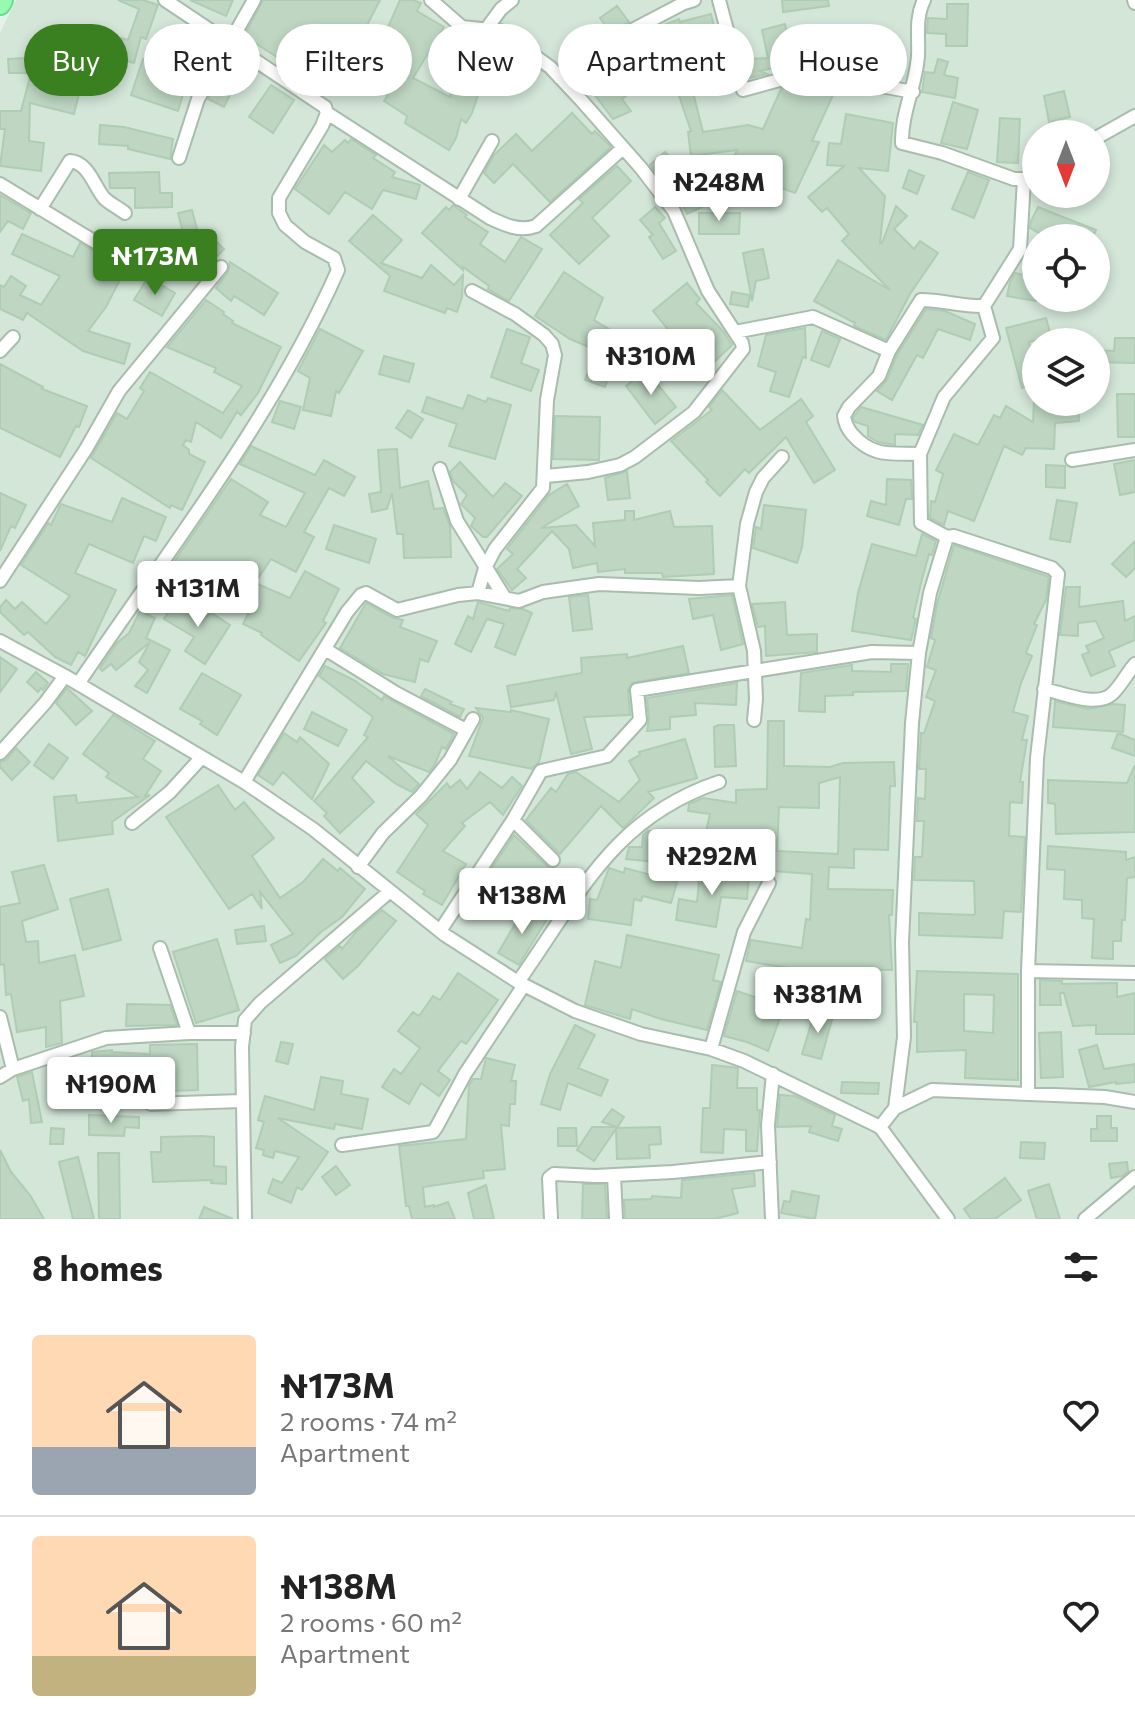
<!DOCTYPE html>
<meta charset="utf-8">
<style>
:root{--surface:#fff;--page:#f6f6f6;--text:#222;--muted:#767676;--line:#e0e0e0;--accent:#3a7f20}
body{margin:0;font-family:Commissioner,sans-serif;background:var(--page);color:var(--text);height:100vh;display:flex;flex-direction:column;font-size:30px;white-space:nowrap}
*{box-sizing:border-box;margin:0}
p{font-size:26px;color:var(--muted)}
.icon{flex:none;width:44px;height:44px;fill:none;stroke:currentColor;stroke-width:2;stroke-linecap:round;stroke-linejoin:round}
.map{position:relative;height:1219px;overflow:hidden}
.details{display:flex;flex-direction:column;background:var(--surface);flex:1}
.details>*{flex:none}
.hud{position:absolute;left:24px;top:24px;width:1088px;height:72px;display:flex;gap:16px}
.needle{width:52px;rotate:180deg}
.controls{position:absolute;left:1022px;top:120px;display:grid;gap:16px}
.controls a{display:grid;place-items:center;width:88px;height:88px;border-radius:50%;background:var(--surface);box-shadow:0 4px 12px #0003;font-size:40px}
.price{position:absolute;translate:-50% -68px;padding:0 18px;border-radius:8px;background:#fff;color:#222;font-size:26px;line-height:52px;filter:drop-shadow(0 2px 4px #0008)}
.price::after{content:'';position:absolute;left:50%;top:48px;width:24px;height:18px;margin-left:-12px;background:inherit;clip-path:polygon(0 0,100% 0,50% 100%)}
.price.active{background:var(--accent);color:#fff}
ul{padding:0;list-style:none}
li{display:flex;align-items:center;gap:24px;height:200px;padding:0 32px}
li+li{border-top:2px solid var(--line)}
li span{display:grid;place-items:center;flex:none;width:224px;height:160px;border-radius:8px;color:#555}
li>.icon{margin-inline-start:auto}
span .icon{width:96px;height:96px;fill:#fffc;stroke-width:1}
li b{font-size:34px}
h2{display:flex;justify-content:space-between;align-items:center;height:96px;padding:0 32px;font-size:34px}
.chip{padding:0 28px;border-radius:36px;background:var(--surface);box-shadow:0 4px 12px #0003;font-size:28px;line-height:72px}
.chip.active{background:var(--accent);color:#fff}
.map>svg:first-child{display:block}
</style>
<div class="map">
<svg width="1135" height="1219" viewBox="0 0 1135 1219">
<rect width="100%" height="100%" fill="#e5f2e9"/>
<path fill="#d3e6d8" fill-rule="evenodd" d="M16 0H1135V1219H0V33ZM1036 134H1096V194H1036ZM1036 238H1096V298H1036ZM1036 342H1096V402H1036Z"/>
<path fill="#bed6c2" stroke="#afcdb4" stroke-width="2" fill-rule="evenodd" d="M118 0H143L158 5 146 39 141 37 134 63 85 49 90 29 128 40 139 9Z
M190 0H233L226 16Z
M263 0H380L359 41 339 66 337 64 324 87 244 36Z
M400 0H413L421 3 417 11 444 27 413 78 450 97 455 76 482 83 472 113 466 123 461 119 456 138 449 150 405 123 407 116 384 101 388 95 359 83 373 50 377 52Z
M782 0H828L829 6 783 12Z
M947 4H968L967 46H946V34L927 33 928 18 947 19Z
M617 6 629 22 610 32 600 18Z
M711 14 723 62 688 72 703 132 748 125 763 129 781 89 792 86 805 92 809 84 813 83 834 93 812 141 819 142 795 193 755 178V174H746L730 166 737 150 691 156 688 132 691 131 656 28 679 19 680 22Z
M785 24 794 63 760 71 767 74 749 78 744 59 768 58 762 30Z
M491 39 506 51 495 64 480 51Z
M627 43 652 77 622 99 631 111 613 119 579 74 605 55Z
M232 57 245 64 224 107 208 99Z
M25 58 26 73H9L8 59Z
M143 59 190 71 178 111 131 95Z
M938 59 948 62 944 75 958 78 955 98 922 92 925 72 934 73Z
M30 77 80 90 74 114 30 103 29 141 44 143 41 171 0 166 5 129H0V111H21Z
M271 85 294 100 273 133 249 117Z
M1064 91 1070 117 1049 122 1044 96Z
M953 102 978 110 967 149 941 143Z
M572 113 592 134 595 131 611 147 550 202 513 164 494 183 484 173 494 155 516 134 532 151Z
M846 114 893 123 888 171 859 168 885 196 880 243H882L896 206 907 216 894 229 914 249 920 241 938 253 910 294 886 340 854 326 855 323 814 301 838 260 890 290 842 241 849 234 827 208 822 212 808 197 844 166 827 165 829 143 841 144Z
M1000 118 1020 119 1018 163 997 162Z
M100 125 124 127 173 139 170 159 128 149V146L99 144Z
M351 139 376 155 373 158 395 172 392 177 420 185 416 199 383 190 372 209 345 192 329 214 295 189 324 145 332 152 345 140 348 143Z
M665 152 677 166 661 179 650 165Z
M617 166 631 181 592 218 609 236 579 264 550 235 583 203 579 199Z
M909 170 924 176 917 194 903 188Z
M159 172 160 193H172V207L135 208V188H110L109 173Z
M968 172 989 180 974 218 952 209Z
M723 174 732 193 687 214 678 196Z
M0 195 31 213 23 229 8 221 0 232Z
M453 205 467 215 465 217 488 232 480 244 505 262 521 237 542 249 509 301 488 289 489 286 463 267V270L422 233 446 207 449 210Z
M655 207 665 218 659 223 676 251 663 259 649 237 653 235 640 220Z
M1038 207 1096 230 1092 238H1048L1030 228 1031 221Z
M192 210 197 229 183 233 178 213Z
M699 213H740L739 234H699Z
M373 215 402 240 381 263 422 278 431 265 454 285 463 275 462 297 457 312 447 308 445 313 384 291 390 276 349 241Z
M22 234 73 257 80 243 125 270 106 307 88 331 130 344 124 364 83 351 27 313 23 320 0 309V285L4 287 11 276 26 286 20 295 41 305 60 276 12 254Z
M209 235 224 249 204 270 186 261Z
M763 249 769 278 756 281 752 301 743 253Z
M230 262 278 293 264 315 234 296 231 301 216 288 228 272Z
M564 272 603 298 594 320 641 348 631 365 570 339 535 316Z
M1015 273 1036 277V301L1007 296 1010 282Z
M148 277 175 293 162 316 134 300Z
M687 283 700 299 696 303 723 331 732 345 697 378 665 338 671 333 653 311Z
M732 292 750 295 748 307 730 304Z
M206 300 224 312 223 314 233 321 232 323 281 347 258 393 241 415 237 412 221 438 196 422 191 442 186 440 183 445 189 450V454L205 462 182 510 171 505 170 508 91 458 117 413 127 419 144 391 140 388 150 372 223 413 242 386 214 372 216 368 167 347Z
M926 309 945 311 975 324 970 340 938 329 923 358 917 355 892 400 877 391 887 380 897 355Z
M1046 318 1051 336 1029 342 1036 370V384L1022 388 1006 328Z
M805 328 806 358 803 357 789 397 770 391 776 372 758 366 766 335Z
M320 329 363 351 339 393 336 391 331 416 303 410 310 378 298 371Z
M507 329 530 337 521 363 539 370 531 391 491 377Z
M822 331 840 339 829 367 811 360Z
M1115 338H1135V363L1096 362V350L1114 351Z
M384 356 414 364 409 382 379 374Z
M0 364 43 387 42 389 87 406 79 427 76 426 60 457 0 428Z
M590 366 610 373 605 387 585 380Z
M646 370 676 407 655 424 626 386Z
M722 390 760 430 801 399 813 416 806 422 835 470 814 483 786 437 749 473 745 469 720 496 706 482 708 480 671 441 712 410 709 407Z
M1117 394H1135V437H1118Z
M468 395 486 402 488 398 511 405 495 459 449 446 457 424 422 412 427 397 463 409Z
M280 401 301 407 294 429 272 422Z
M1034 402H1078L1079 421 1055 423 1054 449 1026 448 1022 455 1004 446 974 521 948 511 944 525 930 518 931 501 935 502 943 474 936 470 954 434 978 445 994 415 1000 418 1006 406 1033 422Z
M861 407 923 425 918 435 895 434V445L878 442 868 436V426L855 422 853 418Z
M408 410 423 419 411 438 396 428Z
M555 416 600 417 599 460 553 459Z
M251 446 315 475 324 460 355 477 344 496 329 488 304 532 314 537 296 572 271 559 255 583 290 598 305 571 339 589 323 621 326 623 299 661 261 635 262 633 243 624 250 610 211 584 208 588 189 574 185 578 171 566 231 479 268 502 260 515 286 527 305 493 240 464Z
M397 449 400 488 428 481 434 509 443 508 450 526 451 557 404 558 403 534H397L392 493 387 509 372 512 369 494 381 492 378 450Z
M1135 460V492L1120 495 1114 464Z
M460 462 493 497 505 483 522 496 487 537H483L471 526 475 518 461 504 467 495 453 481 450 472Z
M1046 465 1065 466V488L1046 487Z
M627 471 630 498 608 500 605 478Z
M887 479 911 480 912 499H906L899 525 867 516 871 501 886 505Z
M567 484 579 506 541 528 576 525 595 546 593 523 625 520V511H634V520L670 511 674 527 712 526 714 574 663 577 662 573H625V569L598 572 597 563 573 568 569 549 552 531 517 569 526 578 512 590 497 569 513 554 507 549 549 495Z
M0 493 26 505 15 528 11 526 0 551Z
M122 498 166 517 156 541 144 536 133 563 89 544 75 573 116 590 85 656 78 652 71 665 55 657 28 632 24 635 0 612V607L6 600 15 609 22 602 46 624 70 596 21 565 48 523 51 525 61 504 112 522Z
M1057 500 1077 503 1070 542 1050 539Z
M764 505 806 510 802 547 797 563 753 548 756 527 761 529Z
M334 525 376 539 369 563 326 549Z
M922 534 936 541 932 555 929 554 921 583 913 618 916 619 911 640 852 631 858 593 872 544 916 556Z
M1135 541V568L1126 577 1112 564Z
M954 545 1049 577 1046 600 1034 624 1037 625 1026 653 1032 656 1021 683 1013 712 1028 716 1022 740H1027L1020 782H1023L1022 803 1010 802 1009 836 1025 837 1024 857 1021 912 1004 911 1002 938 919 935V913L974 915 975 913 974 881 914 880 915 857H922L924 821H917L918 798 925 799 926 769H919L921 733H924L935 701 926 697 936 670 927 667 935 640 931 638 937 604Z
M1066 587H1080L1079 607 1123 601 1125 621 1135 616V640L1109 651 1115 666 1091 676 1082 655 1089 652 1086 646 1104 638 1096 621 1078 623V636L1060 635Z
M588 595 592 629 573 631 569 597Z
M732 595 743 644 721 650 713 615 693 619 689 599Z
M176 599 207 617 210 612 230 625 205 664 185 651 194 637 164 619Z
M478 602 509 611 510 608 523 609 532 613 515 655 495 647 504 624 487 619 471 652 455 644 468 616 473 619Z
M785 602 787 635 817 634V652L766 656 765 626 758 627 752 604Z
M366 603 393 618 403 620 400 627 437 641 428 662 420 659 415 682 383 674 340 648Z
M140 611 155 618 146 638 170 650 147 693 135 686 148 670 139 662 150 642 116 670 111 664 102 671 100 668 117 643 129 633Z
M683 646 689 673 632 683 628 690 630 715 584 717 592 749 571 754 556 692 554 700 511 707 507 686 582 673 581 658 627 654V658Z
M0 657 17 669 0 692Z
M891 664H908L906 691 853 692V695L825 696V712L799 711 801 673 852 665V671L891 672Z
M325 666 354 680 382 700 384 696 454 734 446 749 442 747 435 764 429 772 388 756 419 784 412 792 396 784 366 761 352 778 374 802 340 833 324 816 327 813 314 801 368 737 364 735 373 717 319 676Z
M36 672 48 683 43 690 41 688 38 692 27 682Z
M202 673 241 695 217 735 200 724 202 721 180 709Z
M737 683 736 705 695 703 696 715 670 717V729L647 731 649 720 647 698Z
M67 688 92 711 76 725 56 703Z
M425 689 452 702 450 704 464 709 460 717 421 696Z
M1055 701 1088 709 1113 704 1125 705 1123 732 1053 727Z
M476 708 511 712V710L549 719 539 762 532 769 469 756 483 718Z
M312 712 347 730 338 746 304 729Z
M113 715 155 741 143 759 161 771 145 796 150 795 112 822 113 834 58 841 54 797 76 795 77 803 138 797 106 777 109 773 83 754Z
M768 721H784V766L830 767 843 763 894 762 895 786H890L888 850 854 849V868L829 867 828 889 893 890 892 915H889L892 970 819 968V973L746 961 751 940 802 948 806 919 810 920 812 874 760 870V853L704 839 710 814 688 811 689 804 703 798 736 803V790L767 789ZM840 777 838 854 777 851 779 807 819 808V783Z
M719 725H734L736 766 715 767 714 727Z
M284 733 297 742 300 737 329 764 312 799 283 772 273 785 258 775Z
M1118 733 1135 740V756L1112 748Z
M685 739 697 778 648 792 654 798 623 828 601 806 560 854 526 820 551 788 556 792 568 774 576 772 619 802 640 780 629 761 640 755 639 752Z
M49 744 68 758 53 779 34 765Z
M16 748 30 762 12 780 0 767V762L6 760Z
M1135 765V832L1056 834 1055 804 1048 803V780L1127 783Z
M480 772 502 788 512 777 522 786 503 815 490 802 462 823 465 826 443 851 466 864 442 905 423 894 425 891 397 872 428 825 416 814 447 783 450 788 460 780 467 789Z
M218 785 235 810 244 802 274 838 252 856 280 898 303 882 323 859 338 871 340 868 365 889 342 917 321 932 296 956 280 963 271 945 293 934 260 892 262 909 252 894 229 909 166 817Z
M648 831 702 835 699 866 626 859 629 847H642L643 835Z
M514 835 549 868 539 879 528 869 514 893 486 877Z
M1048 846 1126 852V860L1135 857V877L1127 878 1125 920H1122L1121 941H1113V959L1092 958 1094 919 1082 918V900L1064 899 1065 870 1047 869Z
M44 865 58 909 22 921 26 942 38 941 39 963 75 955 84 996 60 1001 62 1043 46 1047V1027L17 1032 11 994 6 995 4 964 0 965V907L20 903 12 872Z
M609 868 624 873 625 868 677 882 671 903 643 896 641 901 634 899 631 925 588 919 590 899 597 900Z
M700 871 749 876 747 899 721 897 716 927 676 920 679 899 697 902Z
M108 889 121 940 83 950 70 899Z
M525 907 547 919 519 965 498 953Z
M382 910 396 921 358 966 343 979 325 959 340 946 342 949 357 931Z
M264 926 266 941 237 944 235 930Z
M627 935 719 955 713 980 721 982 707 1030 661 1019 632 1009 630 1019 585 1005 595 961 621 968Z
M217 939 239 1010 196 1023 173 952Z
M917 971 1018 974V1080L965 1078 966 1050 917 1052V1022H914ZM964 994 994 995 993 1033 964 1031Z
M458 973 498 1000 466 1044 461 1041 438 1071 450 1080 439 1096 421 1083 409 1104 382 1087 394 1069 401 1074 420 1048 398 1031 413 1012 419 1016 433 996 440 1000Z
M1040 980 1062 981V984L1117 983V997L1135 993V1034H1096V1025L1073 1026 1064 993H1060L1061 1005H1040Z
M737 991 784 1007 768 1051 747 1042 724 1036Z
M127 1004 170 1005 177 1025 126 1026Z
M815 1011 833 1016 821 1059 802 1054Z
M575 1025 595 1035 578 1068 608 1080 601 1096 568 1083 560 1110 541 1104 550 1074Z
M1061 1032 1063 1077 1041 1078 1039 1033Z
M281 1042 293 1044 288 1064 276 1061Z
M197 1044 198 1090 139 1092V1095L113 1094V1097H92V1052L112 1050V1052L150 1054V1045Z
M1097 1045 1104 1069 1135 1064V1082L1116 1084V1082L1089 1087 1079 1050Z
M486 1058 515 1065 511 1081H516L515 1104H510L509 1126 501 1125 505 1169 483 1171 484 1178 423 1187 425 1207 434 1205V1207L448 1202 455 1219H412L409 1206H406L399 1146 466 1139 469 1085 473 1079H481Z
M712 1065 738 1068 737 1088H757V1110H760L757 1151H746V1130L724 1129 723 1153 701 1152 703 1108H710Z
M32 1072 42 1122 31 1123 29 1099 23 1101 17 1077Z
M321 1077 343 1081 341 1094 368 1099 362 1129 335 1124 334 1129 278 1118 328 1152 302 1190 297 1187 291 1203 268 1193 273 1179 282 1183 299 1157 275 1151 273 1158 263 1155 264 1150 256 1148 264 1122 258 1120 265 1096 314 1110Z
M842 1082 879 1083 878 1094 841 1093Z
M780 1095 795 1096 835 1115 832 1126 842 1129 838 1141 809 1132 811 1126 777 1127Z
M612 1109 624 1117 617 1128 660 1127 661 1144 649 1145 650 1158 617 1159 616 1129 594 1161 577 1150 592 1127H617L602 1122Z
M89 1115 139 1117V1128L125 1127 124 1136 89 1135Z
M1097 1116H1111V1128H1117V1141H1091V1129H1097Z
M51 1128 64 1129 63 1144H50Z
M558 1128H576L577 1146H558Z
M201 1136 214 1137V1166L226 1167V1184L211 1183 212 1180 153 1182 151 1152H161V1137Z
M1021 1142 1045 1143 1044 1159 1020 1158Z
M0 1150 11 1172 30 1195 44 1219H0Z
M98 1153H119L120 1219H99Z
M78 1157 94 1219H73L59 1162Z
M1127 1162 1128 1171 1122 1176 1111 1178 1109 1164Z
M336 1166 350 1185 336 1195 322 1177Z
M754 1173 755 1186 732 1189 738 1213 714 1219H625L624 1200 651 1199 652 1196 681 1198 682 1180Z
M1005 1178 1021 1200 995 1219H971L964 1209Z
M583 1184H605L607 1219H582Z
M1049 1184 1060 1219H1037L1028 1191Z
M486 1185 494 1219H474L468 1193Z
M792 1191 819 1196 815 1219 781 1213 784 1201 790 1202Z
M204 1207 233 1219H199Z"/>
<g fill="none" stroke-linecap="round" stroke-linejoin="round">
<defs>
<path id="service" d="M155 572 215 607"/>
<path id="minor" d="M431 0 462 27 500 31 550 67 581 100 641 168 674 211 708 291 742 343 743 349 694 412 635 457 620 465 588 472 546 476
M719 0 743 90 794 76 817 74 913 92
M924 0C915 18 919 37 918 56 916 85 901 114 902 143L942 153 1014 179H1024L1036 175
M1134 0 1135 3
M487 28 501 9 512 0
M560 78 598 48 684 3 694 0
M327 113 490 218C505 225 520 232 536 226L623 148
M1096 138 1135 116
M179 158 198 99 254 0
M0 184 133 265 142 263 151 254
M459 199 492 141
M40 209 70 161C88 162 94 186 104 198 110 204 119 208 125 213
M472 291 515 314 544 335 552 344 555 355 547 400 543 488 495 549 485 568 478 593
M735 332 813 317 889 351
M0 351 13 337
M920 454C891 453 873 458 852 434 847 428 845 424 844 416L849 407 879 376 889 351 921 300C943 300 963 307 984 306
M1072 460 1135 450
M440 469 457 521 505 598
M947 537 921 523 920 454 944 397 993 338 984 306 1020 249 1024 179
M0 581 86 449 119 391 221 267
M0 641 65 676 244 782 313 829 445 935 518 982 575 1011 641 1034 711 1049 744 1061 880 1127 948 1219
M325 649 396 693 466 730
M78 684C169 549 272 419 338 270L334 258 305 242 285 225 279 213V198L322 126 327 113 325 107 165 0
M1044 689C1063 693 1096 708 1112 694 1121 686 1127 673 1135 664
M754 720 756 699 754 651 739 586 747 524 756 492 763 478 782 457
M0 753 45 703 65 676
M244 782 347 612 361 595 366 593 397 610 458 595 478 593 519 601 543 592 599 584 699 588 739 586
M513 820 541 771 607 756 640 720 637 690 872 652 919 653
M132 823 170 792 202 757
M358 867 383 833 421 796 450 760 473 719
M440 931 513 820 553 860
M160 948 189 1033
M1028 971 1135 973
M518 982C579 896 612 818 719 782
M0 1017 13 1069
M711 1049 744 932 769 883
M0 1077 13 1069 106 1038 189 1033H244
M151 1104 242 1101
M895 1108 904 1037 902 942 912 723 919 653 930 593 947 537 954 536 1052 568 1058 574 1037 758 1028 971V1094
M880 1127 895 1108 932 1090 1105 1097 1135 1102
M342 1145 433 1132 436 1128 465 1074 524 985
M614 1175 616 1219
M245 1219 242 1047 245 1020 260 1003 389 892
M551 1219 549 1178 554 1174 595 1176 673 1172 770 1162
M772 1219 768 1125 773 1074
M1085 1219 1135 1177"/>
<path id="primary" d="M0 4 2 0"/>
</defs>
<use href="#service" stroke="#a8bdad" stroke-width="10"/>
<use href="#minor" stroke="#a8bdad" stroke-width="16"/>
<use href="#primary" stroke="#67de87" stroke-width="24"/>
<use href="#service" stroke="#fff" stroke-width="6"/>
<use href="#minor" stroke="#fff" stroke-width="12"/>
<use href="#primary" stroke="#96fab3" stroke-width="20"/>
</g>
</svg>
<div class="controls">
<a><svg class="needle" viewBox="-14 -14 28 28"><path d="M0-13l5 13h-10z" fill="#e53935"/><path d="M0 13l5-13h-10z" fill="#767676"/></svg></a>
<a><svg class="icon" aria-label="locate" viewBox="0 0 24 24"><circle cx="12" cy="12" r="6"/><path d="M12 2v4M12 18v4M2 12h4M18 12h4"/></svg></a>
<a><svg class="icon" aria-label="layers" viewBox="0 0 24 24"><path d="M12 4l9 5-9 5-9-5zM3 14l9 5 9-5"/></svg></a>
</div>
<b class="price" style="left:719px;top:223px">₦248M</b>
<b class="price active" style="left:155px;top:297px">₦173M</b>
<b class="price" style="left:651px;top:397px">₦310M</b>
<b class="price" style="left:198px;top:629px">₦131M</b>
<b class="price" style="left:712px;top:897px">₦292M</b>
<b class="price" style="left:522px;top:936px">₦138M</b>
<b class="price" style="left:818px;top:1035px">₦381M</b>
<b class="price" style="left:111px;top:1125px">₦190M</b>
<div class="hud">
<a class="chip active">Buy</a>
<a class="chip">Rent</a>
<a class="chip">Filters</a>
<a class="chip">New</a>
<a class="chip">Apartment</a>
<a class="chip">House</a>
</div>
</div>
<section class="details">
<h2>8 homes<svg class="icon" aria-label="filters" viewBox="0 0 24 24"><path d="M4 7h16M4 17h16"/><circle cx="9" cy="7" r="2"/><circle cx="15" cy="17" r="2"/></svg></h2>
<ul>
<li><span style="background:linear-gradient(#ffd9b3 70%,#9aa5b1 0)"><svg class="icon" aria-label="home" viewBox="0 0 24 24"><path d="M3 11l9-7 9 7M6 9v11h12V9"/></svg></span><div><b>₦173M</b><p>2 rooms · 74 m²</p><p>Apartment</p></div><svg class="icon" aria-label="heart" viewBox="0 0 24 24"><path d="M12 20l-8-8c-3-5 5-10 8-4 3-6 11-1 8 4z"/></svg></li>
<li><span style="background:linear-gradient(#ffd9b3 75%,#c2b280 0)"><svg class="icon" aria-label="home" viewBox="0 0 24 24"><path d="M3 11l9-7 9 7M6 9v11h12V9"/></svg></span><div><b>₦138M</b><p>2 rooms · 60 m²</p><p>Apartment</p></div><svg class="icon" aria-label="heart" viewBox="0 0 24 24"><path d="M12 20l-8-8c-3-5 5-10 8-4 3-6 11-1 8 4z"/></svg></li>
</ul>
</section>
